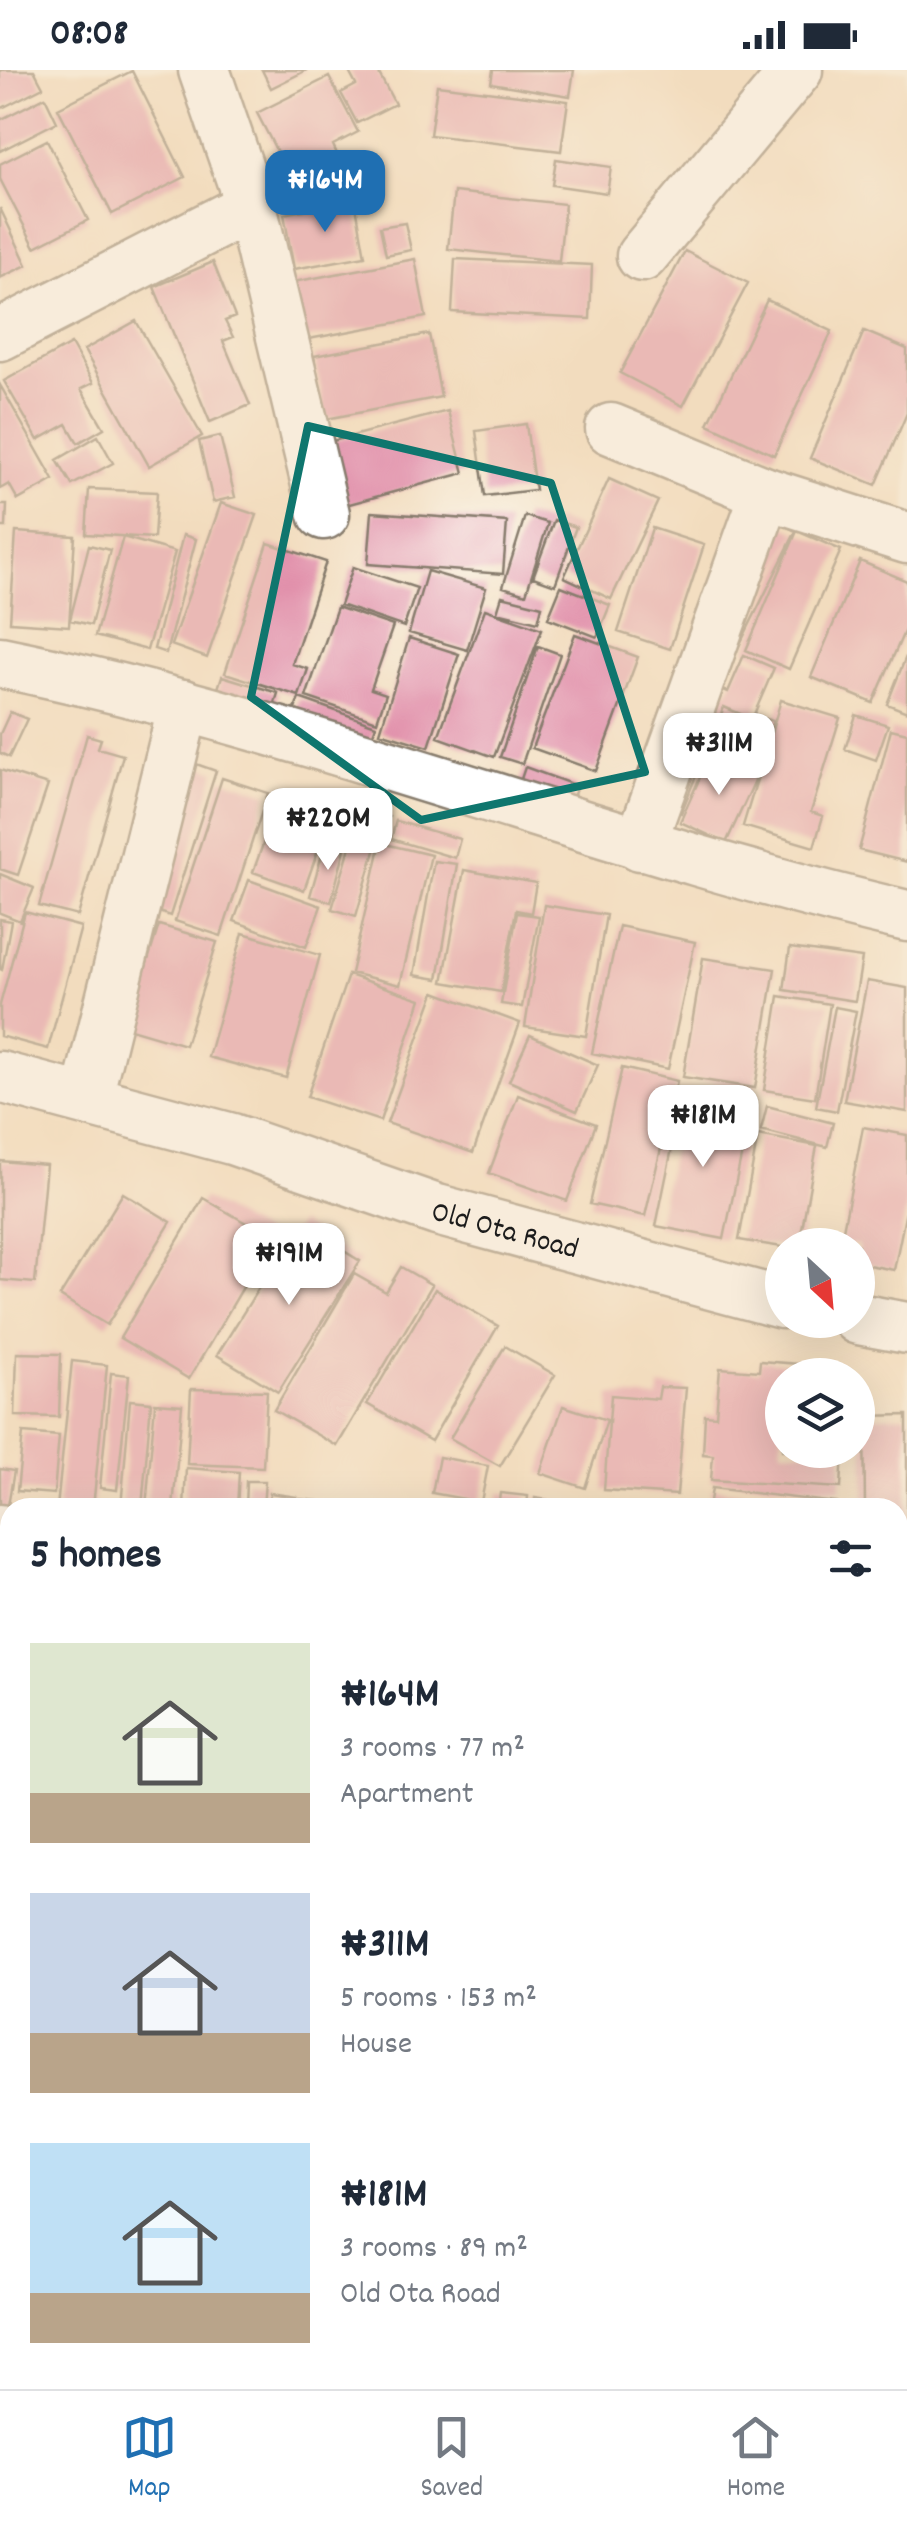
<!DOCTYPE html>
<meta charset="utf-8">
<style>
:root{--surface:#fff;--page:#f6f6f7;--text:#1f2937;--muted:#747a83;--line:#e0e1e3;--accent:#1f6fb2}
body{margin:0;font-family:Dekko,sans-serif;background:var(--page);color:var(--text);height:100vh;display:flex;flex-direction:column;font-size:38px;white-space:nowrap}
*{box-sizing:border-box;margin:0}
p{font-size:32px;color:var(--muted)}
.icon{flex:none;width:55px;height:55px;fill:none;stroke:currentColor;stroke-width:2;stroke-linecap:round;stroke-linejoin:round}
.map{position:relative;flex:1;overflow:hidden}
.sheet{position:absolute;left:0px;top:1428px;width:908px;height:892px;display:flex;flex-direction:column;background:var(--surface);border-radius:30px 30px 0 0;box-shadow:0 10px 40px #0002}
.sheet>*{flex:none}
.needle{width:65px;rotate:154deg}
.tools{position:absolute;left:765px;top:1158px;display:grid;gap:20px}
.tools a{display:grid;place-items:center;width:110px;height:110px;border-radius:50%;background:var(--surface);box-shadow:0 10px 40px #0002;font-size:50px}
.price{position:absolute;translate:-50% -85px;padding:0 22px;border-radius:20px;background:#fff;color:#222;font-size:32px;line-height:65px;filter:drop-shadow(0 2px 5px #0008)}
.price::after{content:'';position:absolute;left:50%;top:60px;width:30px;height:22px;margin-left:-15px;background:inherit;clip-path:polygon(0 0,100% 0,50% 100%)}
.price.selected{background:var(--accent);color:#fff}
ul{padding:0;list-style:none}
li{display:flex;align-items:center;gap:30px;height:250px;padding:0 30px}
li span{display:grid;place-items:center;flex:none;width:280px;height:200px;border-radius:0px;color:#555}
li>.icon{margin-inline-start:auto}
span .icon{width:120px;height:120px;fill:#fffc;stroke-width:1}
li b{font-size:42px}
h2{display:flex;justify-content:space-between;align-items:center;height:120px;padding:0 30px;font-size:42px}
.status{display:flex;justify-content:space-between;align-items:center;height:70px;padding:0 50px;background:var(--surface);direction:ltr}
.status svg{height:28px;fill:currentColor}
.tab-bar{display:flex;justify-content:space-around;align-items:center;height:140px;border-top:2px solid var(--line);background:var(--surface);font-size:28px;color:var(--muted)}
.tab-bar a{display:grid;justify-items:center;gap:5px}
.tab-bar .selected{color:var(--accent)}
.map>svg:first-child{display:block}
</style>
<div class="status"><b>08:08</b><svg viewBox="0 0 49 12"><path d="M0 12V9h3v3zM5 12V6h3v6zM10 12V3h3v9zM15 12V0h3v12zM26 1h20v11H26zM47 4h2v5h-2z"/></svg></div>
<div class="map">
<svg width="907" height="2319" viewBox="0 0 907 2319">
<rect width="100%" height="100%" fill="#fbf7ec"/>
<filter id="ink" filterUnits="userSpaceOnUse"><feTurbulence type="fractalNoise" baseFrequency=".01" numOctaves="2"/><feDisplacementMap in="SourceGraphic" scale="20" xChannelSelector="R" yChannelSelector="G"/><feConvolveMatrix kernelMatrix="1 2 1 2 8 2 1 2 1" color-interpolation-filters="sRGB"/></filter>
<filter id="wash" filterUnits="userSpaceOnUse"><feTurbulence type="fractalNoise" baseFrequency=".0048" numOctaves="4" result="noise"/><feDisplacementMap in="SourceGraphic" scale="40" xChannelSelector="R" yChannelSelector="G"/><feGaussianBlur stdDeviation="2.25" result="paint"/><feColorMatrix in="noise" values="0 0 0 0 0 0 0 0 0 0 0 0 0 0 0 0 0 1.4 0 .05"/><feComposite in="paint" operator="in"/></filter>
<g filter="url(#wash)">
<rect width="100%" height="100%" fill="#f2dcbe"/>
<g id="blocks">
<path fill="#e18faa" d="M0 0H34L43 17 0 39Z
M262 0H307L271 18Z
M348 0H377L395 34 357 53 341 23 356 15Z
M493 0H574L570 26 491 13Z
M132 1 185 107 112 144 58 38Z
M329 7 358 62 333 75 337 84 291 109 257 43Z
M437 15 568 31 561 81 430 65Z
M45 27 57 52 0 81V50Z
M47 70 88 150 35 177 0 109V94Z
M556 89 611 97 607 123 552 115Z
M454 122 565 134 559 191 448 179Z
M355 130 365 186 294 199 284 144Z
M0 138 27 195 0 208Z
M405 153 411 180 386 185 380 157Z
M685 181 748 213 683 336 620 303Z
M415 189 426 247 298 271 288 213Z
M455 189 592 195 590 249 452 242Z
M213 192 235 247 225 251 233 267 223 271 250 335 210 352 154 217Z
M767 230 832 261 774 385 708 354Z
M136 251 202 366 149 396 84 280Z
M864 261 907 279V343L876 415 810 388Z
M429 264 441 327 326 349 314 286Z
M71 274 93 313 81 319 104 358 78 373 67 354 38 370 4 311Z
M0 315 54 410 18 430 9 414 0 419Z
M448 341 464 403 342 436 325 373Z
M526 354 535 420 485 426 476 361Z
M98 366 113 393 72 415 57 390Z
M220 366 235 427 213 432 199 371Z
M609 409 658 431 611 529 564 507Z
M89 419 157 422 154 468 86 464Z
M221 433 257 445 207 588 171 575Z
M0 435H7L6 457H0Z
M372 442 507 452 503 504 368 494Z
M525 446 548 453 526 524 503 517Z
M554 450 576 457 555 515 533 507Z
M777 452 796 461 738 578 720 569Z
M652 458 704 475 670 579 618 562Z
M797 461 841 480 789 599 746 580Z
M16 462 75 466 69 556 10 552Z
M183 465 196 469 166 583 154 579Z
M123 467 175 482 147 580 95 566Z
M268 473 326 492 292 594 308 599 299 626 225 603Z
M89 475 110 480 91 555 70 550Z
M860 491 907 511V555L873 633 811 607Z
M353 497 417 518 404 557 340 535Z
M427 501 486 518 467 580 409 563Z
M561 516 610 535 597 567 548 548Z
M502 526 542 536 538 552 497 542Z
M337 537 393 556 371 619 386 624 377 651 306 627Z
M485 539 542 559 494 687 438 667Z
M575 564 638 587 596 701 532 678Z
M409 568 459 584 429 677 380 662Z
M538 576 560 584 522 694 500 687Z
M907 584V642L887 634Z
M744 585 774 598 752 649 724 637 681 743 658 734 706 613 728 622Z
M222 606 278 623 268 657 211 640Z
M299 628 376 655 364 689 287 662Z
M781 630 840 648 811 742 823 746 814 777 743 756Z
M10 642 27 649 9 687 0 683V664Z
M856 645 888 655 876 690 845 679Z
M755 646 773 651 756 699 738 693Z
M891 659 907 663V792L859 780Z
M87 665 101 669 98 678 123 685 78 846 39 836Z
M711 683 758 704 726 773 680 752Z
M185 690 216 701 170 846 138 835Z
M525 697 577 716 570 736 518 718Z
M0 700 48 715 18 805 0 799Z
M222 708 268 723 221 866 175 851Z
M330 725 389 747 381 767 322 746Z
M276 738 327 755 304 820 253 802Z
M396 751 460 769 455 788 391 769Z
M353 767 377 774 356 846 332 839Z
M381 773 431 785 400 915 351 903Z
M325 774 345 779 331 832 310 826Z
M434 791 457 794 438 909 414 905Z
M464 800 536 813 531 843 516 840 501 922 443 912Z
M0 804 34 818 20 851 0 843Z
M249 810 321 836 306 877 234 851Z
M544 835 606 845 586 966 525 957Z
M25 842 81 857 48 979 0 966V935Z
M517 843 539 846 522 937 501 934Z
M0 849 11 851 2 900 0 899Z
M159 855 217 872 185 975 127 958Z
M619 856 695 872 668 999 592 983Z
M243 863 320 885 286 1008 208 987Z
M790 878 862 888 855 931 784 920Z
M703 888 775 899 755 1018 683 1007Z
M348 905 421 929 380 1051 307 1027Z
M867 911 907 918V1042L844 1031Z
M435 922 520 953 473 1083 387 1053Z
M779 926 830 934 815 1028 764 1020Z
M835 937 856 941 837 1041 816 1037Z
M530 965 598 995 577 1041 509 1011Z
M622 998 677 1011 645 1146 590 1134Z
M518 1025 596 1054 567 1131 489 1103Z
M682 1030 750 1044 724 1169 656 1156Z
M767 1036 833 1053 827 1077 761 1060Z
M863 1057 907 1065V1136L894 1200 858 1193V1175H840Z
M758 1065 817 1076 799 1175 782 1177 739 1170Z
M0 1091 46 1095 35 1213 0 1210Z
M123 1123 171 1152 107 1255 60 1226Z
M203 1128 272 1168 189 1309 120 1268Z
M299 1153 360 1191 278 1322 217 1285Z
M401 1197 432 1215 337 1376 274 1340 354 1204 386 1222Z
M435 1219 498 1256 431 1371 367 1334Z
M505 1276 555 1305 500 1396 450 1368Z
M17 1283 61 1284 59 1347 15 1346Z
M72 1291 107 1295 93 1438H57Z
M760 1291 799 1294 798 1305H782V1380H843L841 1418 711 1410 713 1385 703 1384 705 1345 716 1346 720 1298 759 1301Z
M111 1303 129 1305 117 1420 100 1418Z
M660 1317 686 1318 677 1425 604 1420 611 1325 658 1329Z
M191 1319 267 1321 263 1397 187 1394Z
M130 1330 151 1332 142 1438H121Z
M155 1333 182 1335 173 1438H146Z
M563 1336 607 1350 585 1418 540 1403Z
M907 1345V1481H898V1438H865L864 1346Z
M23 1363 59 1366 54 1424 17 1421Z
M439 1387 488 1396 481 1432 432 1423Z
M186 1398 239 1402 237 1438H184Z
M0 1399 14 1401 6 1447 0 1446Z
M246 1411H265L263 1438H245Z
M712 1418 837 1433 836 1438H709Z
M270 1423 297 1427 295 1438H268Z
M500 1423 528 1426 527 1438H498Z
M535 1428 581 1435V1438H534Z
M299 1429 328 1432 327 1438H298Z
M437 1432 469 1435V1438H436Z
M898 1498 907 1500V1563L898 1562Z
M0 1503 10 1504V1609L0 1607Z
M0 1611 10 1613V1654L0 1652Z
M0 1666 10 1667V1773L2 1819Z
M906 1779 907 1780V1881L898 1878V1805Z
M0 1914 10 1916 2 1975H0Z
M898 1997 907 2008V2031L898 2039Z
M0 2057 10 2060V2206L0 2204Z
M903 2238 907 2243V2280L898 2288V2242Z
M907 2290V2319H870L867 2315 875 2310H898V2296Z
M3 2291H10V2310H37L36 2319H1Z
M787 2310H817L822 2319H778L776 2315Z"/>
</g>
</g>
<g filter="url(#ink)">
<use href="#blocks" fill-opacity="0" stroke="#877c6d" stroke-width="2.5"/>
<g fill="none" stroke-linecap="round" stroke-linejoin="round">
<defs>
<g id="minor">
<path d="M204 0 251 136 324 444"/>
<path d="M642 186 797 0"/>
<path d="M0 265 251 136"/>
<path d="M611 359 766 423 907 468"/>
<path d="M0 592C307 654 601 775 907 846"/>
<path d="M640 775 766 423"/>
<path id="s1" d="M0 1007 232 1069 437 1140 782 1233"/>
<path d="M87 1027 184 635"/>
<path d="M858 1249 907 1258"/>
<path d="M0 1460 10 1462"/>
<path d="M898 1703 907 1706"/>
<path d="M0 1846 10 1849"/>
<path d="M898 2146 907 2137"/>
<path d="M0 2241 10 2243"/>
<path d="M477 2310 507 2319"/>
<path d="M677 2319 691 2310"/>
</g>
</defs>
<use href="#minor" stroke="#877c6d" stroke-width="55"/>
<use href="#minor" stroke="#fff" stroke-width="50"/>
</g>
</g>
<path d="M0 0H907V2319H0ZM308 356 551 413 645 702 421 750 251 627Z" fill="#f2dcbe" fill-opacity=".55" fill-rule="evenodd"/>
<path fill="none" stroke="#0f766e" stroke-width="8" stroke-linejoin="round" d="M308 356 551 413 645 702 421 750 251 627Z"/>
<g text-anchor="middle" stroke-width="8" stroke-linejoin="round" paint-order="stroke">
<g font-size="30" fill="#1c1c1c" stroke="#fbf7ec">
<text dy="10" stroke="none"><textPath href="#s1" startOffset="528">Old Ota Road</textPath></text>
</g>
</g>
</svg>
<div class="tools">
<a><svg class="needle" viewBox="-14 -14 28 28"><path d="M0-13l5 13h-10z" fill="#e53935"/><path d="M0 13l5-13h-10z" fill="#747a83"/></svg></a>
<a><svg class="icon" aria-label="layers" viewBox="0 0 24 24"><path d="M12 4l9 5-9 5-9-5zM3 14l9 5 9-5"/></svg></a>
</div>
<b class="price selected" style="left:325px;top:165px">₦164M</b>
<b class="price" style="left:719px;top:728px">₦311M</b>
<b class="price" style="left:328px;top:803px">₦220M</b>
<b class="price" style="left:703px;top:1100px">₦181M</b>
<b class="price" style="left:289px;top:1238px">₦191M</b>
<section class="sheet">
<h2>5 homes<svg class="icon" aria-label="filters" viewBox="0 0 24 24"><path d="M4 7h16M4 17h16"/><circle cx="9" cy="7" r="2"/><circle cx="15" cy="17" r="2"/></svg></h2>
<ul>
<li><span style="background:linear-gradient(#dfe7d0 75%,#b9a48a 0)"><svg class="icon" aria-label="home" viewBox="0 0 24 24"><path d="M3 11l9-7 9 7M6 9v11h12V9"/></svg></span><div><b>₦164M</b><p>3 rooms · 77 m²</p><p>Apartment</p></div></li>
<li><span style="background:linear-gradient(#c9d6e8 70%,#b9a48a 0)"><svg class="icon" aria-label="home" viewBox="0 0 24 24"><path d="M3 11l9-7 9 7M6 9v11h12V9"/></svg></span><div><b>₦311M</b><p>5 rooms · 153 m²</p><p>House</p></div></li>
<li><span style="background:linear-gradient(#bfe0f5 75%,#b9a48a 0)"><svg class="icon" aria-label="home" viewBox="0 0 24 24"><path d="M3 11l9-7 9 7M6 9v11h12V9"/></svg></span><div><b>₦181M</b><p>3 rooms · 89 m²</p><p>Old Ota Road</p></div></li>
</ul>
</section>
</div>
<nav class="tab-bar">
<a class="selected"><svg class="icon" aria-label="map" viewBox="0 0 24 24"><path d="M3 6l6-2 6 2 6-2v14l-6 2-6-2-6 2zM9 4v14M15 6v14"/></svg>Map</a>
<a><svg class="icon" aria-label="saved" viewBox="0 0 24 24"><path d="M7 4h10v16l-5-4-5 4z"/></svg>Saved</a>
<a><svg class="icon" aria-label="home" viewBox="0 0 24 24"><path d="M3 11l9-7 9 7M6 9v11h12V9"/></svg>Home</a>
</nav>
